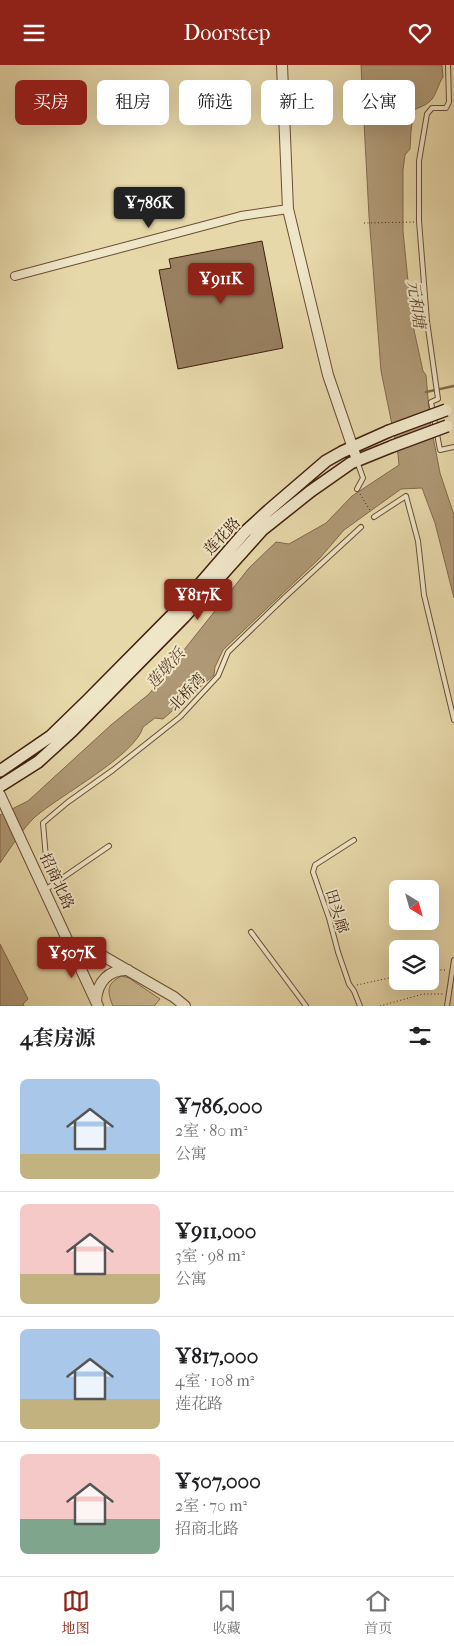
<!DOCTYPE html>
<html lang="zh">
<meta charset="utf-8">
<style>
:root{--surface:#fff;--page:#f2f2f2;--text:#202124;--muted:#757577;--line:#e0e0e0;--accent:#8f2418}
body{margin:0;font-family:"IM FELL French Canon","Noto Serif SC",serif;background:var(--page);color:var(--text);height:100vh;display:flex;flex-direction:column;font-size:19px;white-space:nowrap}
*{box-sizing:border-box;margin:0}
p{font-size:16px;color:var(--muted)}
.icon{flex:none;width:28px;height:28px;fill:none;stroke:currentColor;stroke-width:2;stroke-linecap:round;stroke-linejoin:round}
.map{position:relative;height:941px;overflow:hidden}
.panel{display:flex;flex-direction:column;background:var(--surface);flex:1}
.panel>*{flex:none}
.banner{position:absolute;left:15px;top:15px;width:425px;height:45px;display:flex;gap:10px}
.needle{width:32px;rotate:143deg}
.controls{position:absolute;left:389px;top:815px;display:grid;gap:10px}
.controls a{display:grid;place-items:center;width:50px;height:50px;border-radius:8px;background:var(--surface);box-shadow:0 5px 20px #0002;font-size:25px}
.price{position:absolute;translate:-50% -42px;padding:0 11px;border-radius:5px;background:var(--accent);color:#fff;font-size:16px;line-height:32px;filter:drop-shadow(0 1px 2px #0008)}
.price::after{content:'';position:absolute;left:50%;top:30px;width:15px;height:11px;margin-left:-8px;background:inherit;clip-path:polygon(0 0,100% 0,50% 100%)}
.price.current{background:#222;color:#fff}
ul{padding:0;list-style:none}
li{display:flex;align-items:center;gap:15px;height:125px;padding:0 20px}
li+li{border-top:1px solid var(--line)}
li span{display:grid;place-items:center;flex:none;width:140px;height:100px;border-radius:8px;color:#555}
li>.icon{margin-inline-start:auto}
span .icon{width:60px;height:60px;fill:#fffc;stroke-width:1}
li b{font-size:21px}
h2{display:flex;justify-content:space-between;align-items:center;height:60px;padding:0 20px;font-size:21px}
.chip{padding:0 18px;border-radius:8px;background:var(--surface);box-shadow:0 5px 20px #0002;font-size:18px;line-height:45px}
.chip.current{background:var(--accent);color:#fff}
header{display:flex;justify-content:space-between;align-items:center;height:65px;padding:0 20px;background:var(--accent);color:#fff;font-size:22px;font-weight:600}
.tabs{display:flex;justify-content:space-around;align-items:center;height:70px;border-top:1px solid var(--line);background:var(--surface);font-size:14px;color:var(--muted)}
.tabs a{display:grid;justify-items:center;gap:2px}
.tabs .current{color:var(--accent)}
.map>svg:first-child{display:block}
</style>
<header><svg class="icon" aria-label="menu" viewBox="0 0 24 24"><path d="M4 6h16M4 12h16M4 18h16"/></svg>Doorstep<svg class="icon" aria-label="heart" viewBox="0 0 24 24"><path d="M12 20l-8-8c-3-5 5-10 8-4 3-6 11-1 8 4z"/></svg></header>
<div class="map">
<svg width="454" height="941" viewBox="0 0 454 941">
<rect width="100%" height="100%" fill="#e7d8aa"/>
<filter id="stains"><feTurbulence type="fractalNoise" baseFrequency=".004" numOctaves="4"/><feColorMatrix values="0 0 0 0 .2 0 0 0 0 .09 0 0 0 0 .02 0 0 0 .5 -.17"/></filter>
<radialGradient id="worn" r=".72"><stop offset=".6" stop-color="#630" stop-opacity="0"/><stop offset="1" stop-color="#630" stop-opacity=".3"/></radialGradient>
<path fill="#cbb990" stroke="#866c50" d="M122 911 129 913 160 934 154 941H113C107 927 106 918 122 911Z"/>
<path fill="#af9976" stroke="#83694d" d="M361 0H442L443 12C438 19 436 32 429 37 425 41 419 42 414 45L411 66 410 84 405 90 403 105V166L412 256 423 306 426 310 430 356 440 408 454 450V533L435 458 422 423 401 424 344 465 319 494 223 585 215 602 214 610 163 654 155 653 143 662C136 690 59 731 35 752 24 762 9 785 0 798V750L28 736 111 660 149 629 249 503 276 477 289 479 326 458 352 431 399 400 398 389 381 306 369 151Z
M0 879 28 934 23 939 24 941H0Z"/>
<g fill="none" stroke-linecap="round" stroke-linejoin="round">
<path stroke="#83694d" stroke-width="2.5" d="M426 327 454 321"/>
</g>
<path fill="#988060" stroke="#422010" d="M262 176 283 283 178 304 159 205 171 203 169 194Z"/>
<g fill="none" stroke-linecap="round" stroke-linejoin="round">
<defs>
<path id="service" d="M448 0 449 37 446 43H432L427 49 419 96V156L427 256 438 334 431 337 440 385 454 382
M357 424 363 413 357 396
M374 452 406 431 418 476 424 530 454 655
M354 775 315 800 313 807 329 853 338 887 349 919 354 926 360 941
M59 817 46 793 43 758 68 737 113 705 180 652 218 611 228 587 284 533 361 462
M45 825 109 781
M251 867 306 941
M447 941 454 895"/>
<path id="minor" d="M15 211 241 151 288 144"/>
<path id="tertiary" d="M282 0 288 144 328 310 357 395
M0 730 98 941
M68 877 83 881 96 887 174 932 185 941
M96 936C97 917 109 904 128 905"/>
<path id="secondary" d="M0 706 51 671 87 636 180 542 245 467 269 445 326 396 342 387 389 366
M0 721 38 697 72 666 184 552 262 465 311 426 351 398 393 381"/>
</defs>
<use href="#service" stroke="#6b4e36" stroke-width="6"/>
<use href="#minor" stroke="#6b4e36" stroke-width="10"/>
<use href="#tertiary" stroke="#6b4e36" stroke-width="12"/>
<use href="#secondary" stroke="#422010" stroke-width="14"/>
<path stroke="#422010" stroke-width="1" stroke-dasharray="1 2.5" stroke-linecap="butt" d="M364 158 414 157
M360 429 371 447
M430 905H447
M357 920 398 911
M380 941 423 929H443"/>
<use href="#service" stroke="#efe6c8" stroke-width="4"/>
<use href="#minor" stroke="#efe6c8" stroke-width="8"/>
<use href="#tertiary" stroke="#efe6c8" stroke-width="10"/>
<use href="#secondary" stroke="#efe6c8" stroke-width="11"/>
<defs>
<path id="secondary-bridge" d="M389 366 446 345
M393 381 447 361"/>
</defs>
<use href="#secondary-bridge" stroke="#422010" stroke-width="14" stroke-linecap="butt"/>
<use href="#secondary-bridge" stroke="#efe6c8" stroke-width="11"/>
</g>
<g text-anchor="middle" stroke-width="4" stroke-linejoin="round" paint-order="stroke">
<g font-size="15" fill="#422010" stroke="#efe6c8">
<text transform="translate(222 471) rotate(-47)" y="5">莲花路</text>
<text transform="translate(187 627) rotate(-47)" y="5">北桥湾</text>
<text transform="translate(57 816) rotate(65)" y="5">招商北路</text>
<text transform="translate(337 846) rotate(73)" y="5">田头廊</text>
</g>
<g font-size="16" font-style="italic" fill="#63442f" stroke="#efe6c8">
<text transform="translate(417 239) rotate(82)" y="6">元和塘</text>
<text transform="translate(165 603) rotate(-48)" y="6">莲墩浜</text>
</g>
</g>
<rect width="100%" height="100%" filter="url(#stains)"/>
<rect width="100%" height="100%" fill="url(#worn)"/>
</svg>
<div class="controls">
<a><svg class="needle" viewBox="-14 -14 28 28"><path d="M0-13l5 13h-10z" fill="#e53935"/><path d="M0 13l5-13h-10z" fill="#757577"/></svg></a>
<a><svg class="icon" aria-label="layers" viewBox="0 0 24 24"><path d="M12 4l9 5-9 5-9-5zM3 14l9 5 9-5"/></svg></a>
</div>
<b class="price current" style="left:149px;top:164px">¥786K</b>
<b class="price" style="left:221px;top:240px">¥911K</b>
<b class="price" style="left:198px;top:556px">¥817K</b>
<b class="price" style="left:72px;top:914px">¥507K</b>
<div class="banner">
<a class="chip current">买房</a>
<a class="chip">租房</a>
<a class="chip">筛选</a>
<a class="chip">新上</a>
<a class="chip">公寓</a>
</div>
</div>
<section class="panel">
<h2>4套房源<svg class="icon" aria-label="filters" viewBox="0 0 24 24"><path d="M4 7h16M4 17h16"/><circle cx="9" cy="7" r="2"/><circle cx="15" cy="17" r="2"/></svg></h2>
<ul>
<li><span style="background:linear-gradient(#a9c7e8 75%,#c2b280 0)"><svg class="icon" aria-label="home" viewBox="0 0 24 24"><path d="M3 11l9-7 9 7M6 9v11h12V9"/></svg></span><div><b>¥786,000</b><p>2室 · 80 m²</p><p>公寓</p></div></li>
<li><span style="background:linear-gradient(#f6c9c9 70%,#c2b280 0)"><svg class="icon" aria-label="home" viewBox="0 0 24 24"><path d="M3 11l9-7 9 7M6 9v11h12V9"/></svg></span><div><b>¥911,000</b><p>3室 · 98 m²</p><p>公寓</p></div></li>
<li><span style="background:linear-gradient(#a9c7e8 70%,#c2b280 0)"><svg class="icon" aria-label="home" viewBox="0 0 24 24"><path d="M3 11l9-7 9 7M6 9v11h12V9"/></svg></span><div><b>¥817,000</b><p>4室 · 108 m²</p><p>莲花路</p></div></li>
<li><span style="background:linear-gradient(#f6c9c9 65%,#7fa58c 0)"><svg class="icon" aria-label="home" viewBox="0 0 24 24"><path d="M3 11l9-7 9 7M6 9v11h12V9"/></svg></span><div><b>¥507,000</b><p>2室 · 70 m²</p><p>招商北路</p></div></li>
</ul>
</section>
<nav class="tabs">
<a class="current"><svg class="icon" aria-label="map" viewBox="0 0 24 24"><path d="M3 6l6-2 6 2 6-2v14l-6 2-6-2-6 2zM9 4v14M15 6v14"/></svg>地图</a>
<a><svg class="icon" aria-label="saved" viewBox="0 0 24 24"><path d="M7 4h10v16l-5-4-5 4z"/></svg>收藏</a>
<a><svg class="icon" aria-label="home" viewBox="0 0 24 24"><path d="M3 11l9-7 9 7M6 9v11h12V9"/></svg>首页</a>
</nav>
